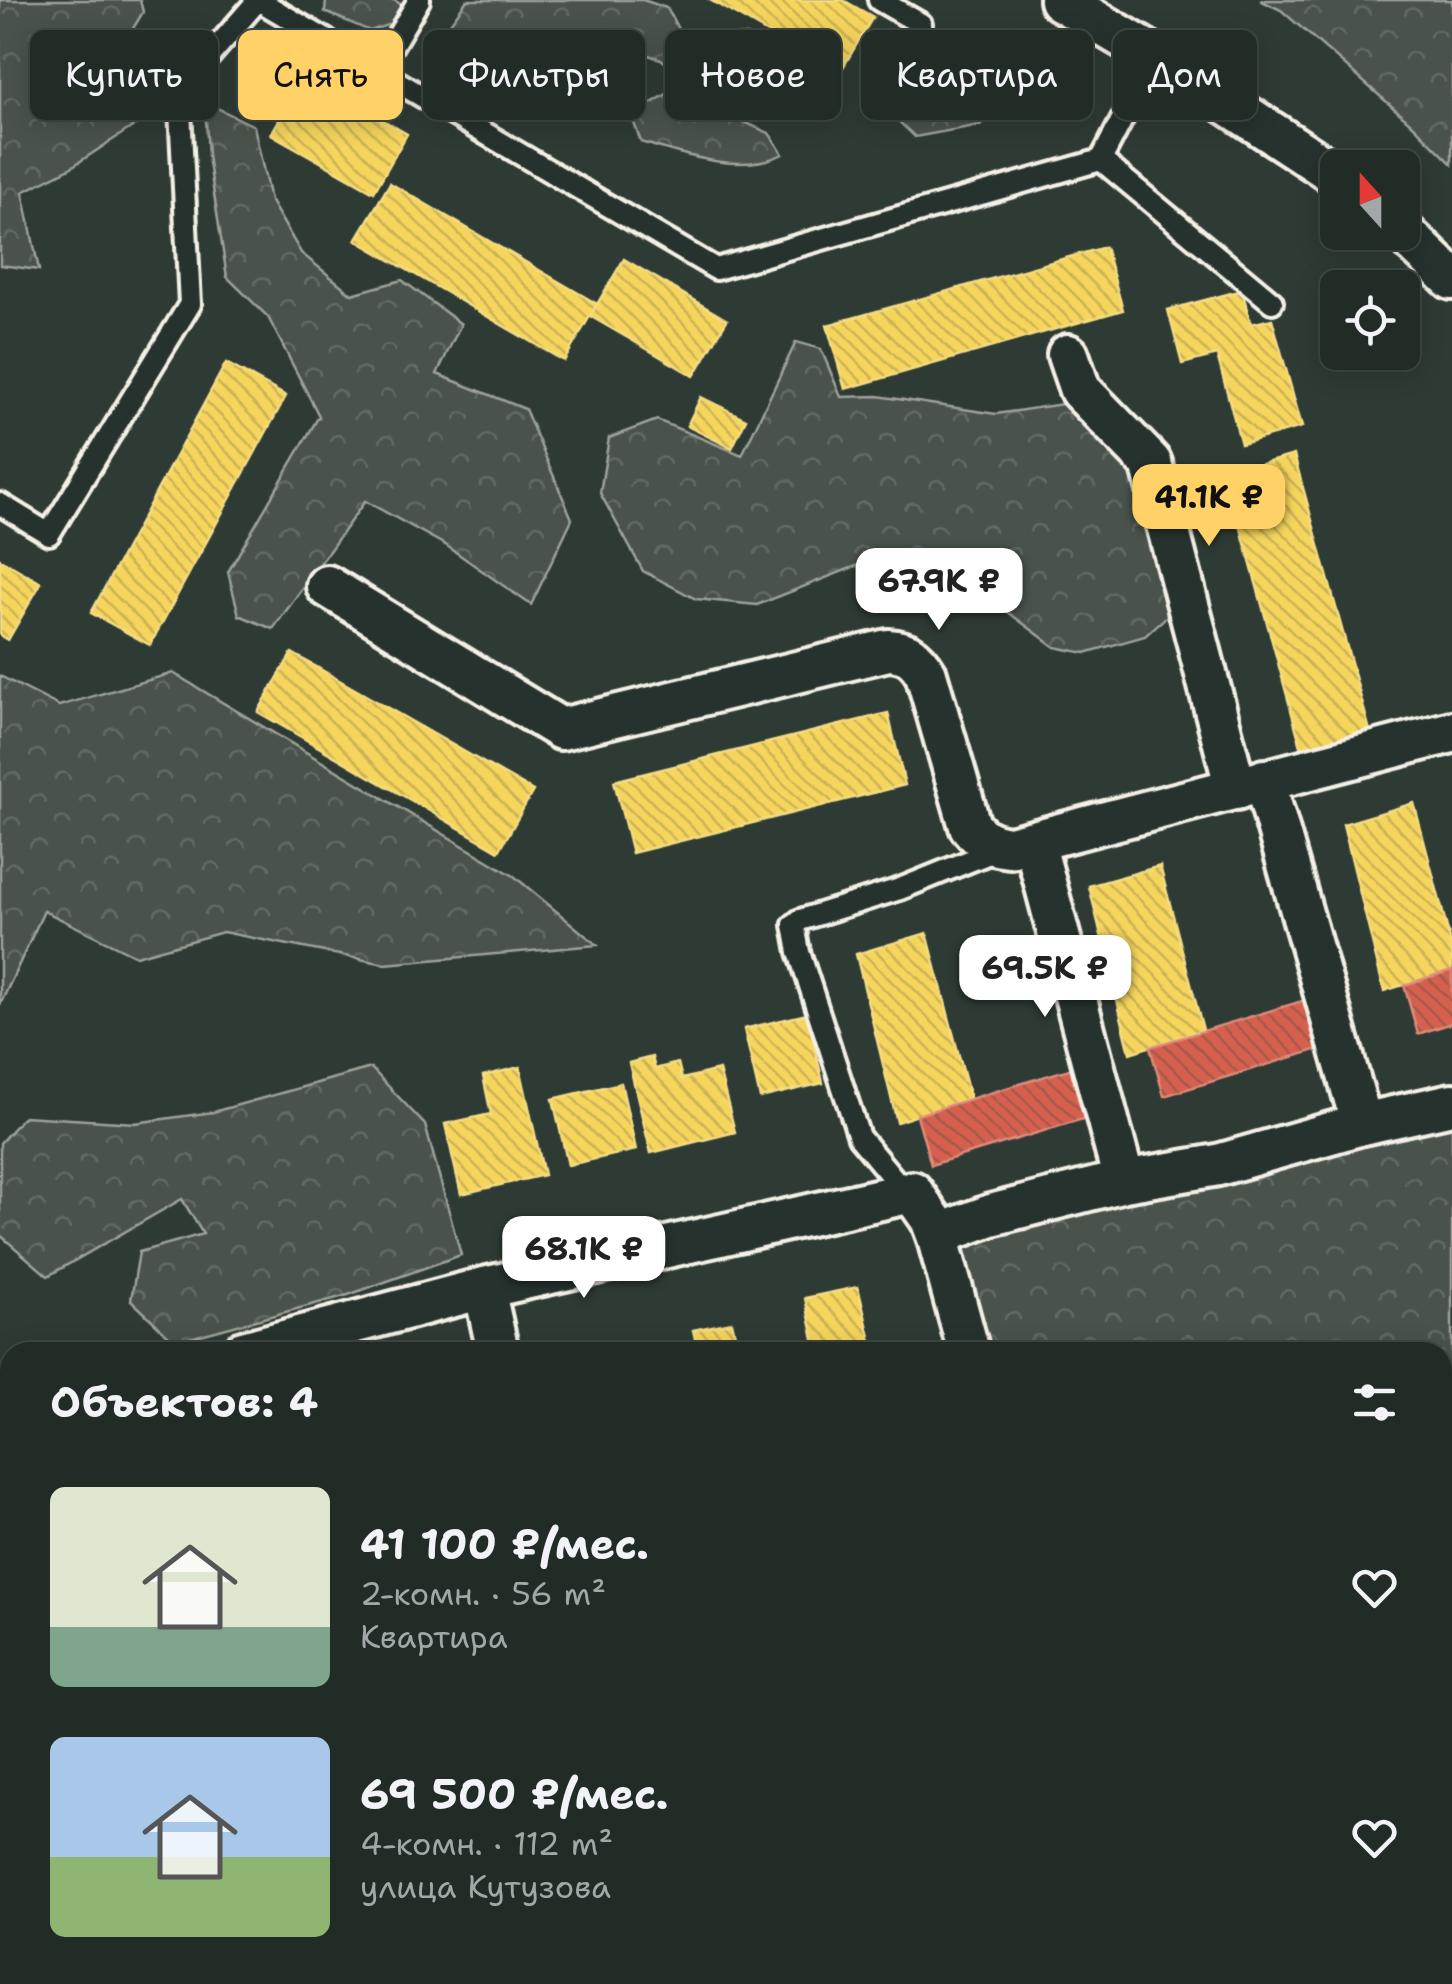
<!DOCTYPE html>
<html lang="ru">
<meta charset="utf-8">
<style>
:root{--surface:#222c27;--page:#2e3833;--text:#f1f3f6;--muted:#a2a7a7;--line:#3f4844;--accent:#ffd166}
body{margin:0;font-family:"Shantell Sans",sans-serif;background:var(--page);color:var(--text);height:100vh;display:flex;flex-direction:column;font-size:38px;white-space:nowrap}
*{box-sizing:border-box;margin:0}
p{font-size:32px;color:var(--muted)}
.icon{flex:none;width:55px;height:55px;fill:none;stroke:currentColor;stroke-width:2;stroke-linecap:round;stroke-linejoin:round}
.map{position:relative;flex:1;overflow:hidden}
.drawer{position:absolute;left:0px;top:1342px;width:1452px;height:642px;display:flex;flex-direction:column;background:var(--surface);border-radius:30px 30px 0 0;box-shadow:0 5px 25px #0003,0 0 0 2px var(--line)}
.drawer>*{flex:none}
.guide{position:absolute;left:30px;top:30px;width:1392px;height:90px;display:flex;gap:20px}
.needle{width:65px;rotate:339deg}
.controls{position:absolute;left:1320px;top:150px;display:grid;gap:20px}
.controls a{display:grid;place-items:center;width:100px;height:100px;border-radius:15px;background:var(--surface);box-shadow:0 5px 25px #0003,0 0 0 2px var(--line);font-size:50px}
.price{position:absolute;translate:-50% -85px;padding:0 22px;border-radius:20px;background:#fff;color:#222;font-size:32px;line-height:65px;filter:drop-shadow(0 2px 5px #0008)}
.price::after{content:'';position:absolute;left:50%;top:60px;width:30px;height:22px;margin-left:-15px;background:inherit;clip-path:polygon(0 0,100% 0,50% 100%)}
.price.on{background:var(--accent);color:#111}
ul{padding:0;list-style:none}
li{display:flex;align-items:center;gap:30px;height:250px;padding:0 50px}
li span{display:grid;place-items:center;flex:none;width:280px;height:200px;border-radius:15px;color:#555}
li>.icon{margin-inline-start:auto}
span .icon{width:120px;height:120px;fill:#fffc;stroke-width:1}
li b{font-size:42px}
h2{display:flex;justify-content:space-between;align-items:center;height:120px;padding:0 50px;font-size:42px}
.chip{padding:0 35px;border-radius:15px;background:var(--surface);box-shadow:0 5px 25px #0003,0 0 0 2px var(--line);font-size:35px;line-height:90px}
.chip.on{background:var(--accent);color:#111}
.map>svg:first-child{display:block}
</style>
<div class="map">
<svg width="1452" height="1984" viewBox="0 0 1452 1984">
<defs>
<pattern id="forest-crowns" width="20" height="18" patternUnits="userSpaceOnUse" patternTransform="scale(2.5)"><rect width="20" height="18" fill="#48524c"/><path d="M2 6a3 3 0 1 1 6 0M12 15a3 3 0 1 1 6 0" fill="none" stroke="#636b66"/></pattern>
<pattern id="homes-back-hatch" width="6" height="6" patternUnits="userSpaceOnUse" patternTransform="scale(2.5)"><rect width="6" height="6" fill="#f6d55c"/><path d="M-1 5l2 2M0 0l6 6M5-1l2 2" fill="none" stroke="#cbb256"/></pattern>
<pattern id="shops-back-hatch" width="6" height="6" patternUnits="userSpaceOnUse" patternTransform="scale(2.5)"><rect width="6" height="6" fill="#d6604d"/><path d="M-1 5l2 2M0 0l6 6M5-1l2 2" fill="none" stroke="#a5584b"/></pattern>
</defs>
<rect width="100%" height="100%" fill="#2e3b34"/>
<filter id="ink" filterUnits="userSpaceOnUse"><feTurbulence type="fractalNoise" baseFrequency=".01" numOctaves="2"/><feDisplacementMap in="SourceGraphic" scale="20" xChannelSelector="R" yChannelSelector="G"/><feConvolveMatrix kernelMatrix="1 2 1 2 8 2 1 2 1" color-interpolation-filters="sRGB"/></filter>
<g filter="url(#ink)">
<path fill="url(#forest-crowns)" stroke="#9ea29a" stroke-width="2.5" d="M0 0H140L143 12 119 52 140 122 70 168 23 192 39 270 0 265Z
M326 0H394L402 5 399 21 370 31 325 12Z
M467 0H643L667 8 679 31 707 37 747 35 793 67 802 86 791 96H751L735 118 769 133 783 154C741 175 684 155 641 142L631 115 689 81 661 59 600 40 549 31 445 53 437 41Z
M1260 0H1452V164L1411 123 1281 10Z
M1011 25 1070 81 1043 105H999L980 125 915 137 891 114 894 78 928 50 947 41 968 56 978 78 1012 79 1022 69 995 49Z
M205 102 254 126 270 200 301 253 352 294 402 280 461 324 437 374 525 409 572 519 531 605 447 546 365 501 273 629 239 615 228 572 319 416 268 317 227 277 208 156Z
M796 342 821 349 841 397 878 396 996 414 1089 400 1114 414 1187 598 1145 636 1085 653 1055 647 955 573 894 551 757 605 696 599 643 571 600 493 609 438 657 420 742 455Z
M173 673 514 876 597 945 385 964 223 932 136 956 44 911 0 1005V676L59 706Z
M371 1068 425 1125 461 1255 348 1295 175 1342 131 1300 139 1252 203 1234 182 1199 48 1276 0 1235V1143L24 1116 135 1123 213 1112Z
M1452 1089V1984H1147L1145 1975H1442V1352H985L948 1209 1169 1172Z"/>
<path fill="url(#homes-back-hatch)" stroke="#f5dd86" stroke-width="2.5" d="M710 0H843L873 17 839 74Z
M305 75 407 134 374 192 271 134Z
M390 183 597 304 564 361 356 240Z
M1105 247 1123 310 845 389 827 325Z
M624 259 727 320 694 376 590 316Z
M1242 290 1251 324 1272 319 1302 427 1241 444 1217 355 1182 364 1168 310Z
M226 363 286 396 150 645 91 613Z
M701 397 746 419 732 448 687 426Z
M1294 455 1373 742 1305 761 1226 474Z
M0 559 41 583 8 640 0 635Z
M292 653 533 791 499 851 258 712Z
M888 713 905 785 632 853 614 781Z
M1414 803 1452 947V970L1384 991 1343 824Z
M1160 866 1203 1030 1130 1053 1089 886Z
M927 933 970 1098 897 1122 856 954Z
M807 1014 823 1083 760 1098 744 1029Z
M652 1057 655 1069 678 1063 682 1079 719 1070 735 1132 651 1153 629 1063Z
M520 1067 544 1175 461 1194 445 1124 491 1114 483 1076Z
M621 1083 636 1150 568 1165 553 1099Z
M858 1287 871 1341 817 1352 805 1298Z
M732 1322 739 1352H698L693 1330Z
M5 1516 10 1534V1569L0 1572V1518Z
M87 1975H164L166 1984H90Z
M229 1975H290L291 1976 264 1984H231Z
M738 1975H799L801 1983 739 1984Z"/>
<path fill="url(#shops-back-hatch)" stroke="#df8c7c" stroke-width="2.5" d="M1452 970V1023L1418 1034 1404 985Z
M1312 998 1326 1047 1164 1096 1150 1047Z
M1079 1066 1093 1116 931 1165 917 1115Z"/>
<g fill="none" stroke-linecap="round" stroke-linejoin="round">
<defs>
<path id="service" d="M258 0 716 269 1101 160 1155 56
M879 0 921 24
M377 71 419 0
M1101 160 1272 302
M0 504 49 534 190 304 179 91 258 0
M909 1191 899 1185 859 1137 799 952 794 925 800 920 900 889 999 849"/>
<path id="minor" d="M1060 0 1155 56 1338 176
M1402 231 1452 279
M1068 355 1080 390 1151 463 1236 789
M327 586 561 729 888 650C907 651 916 657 926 674L970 826C982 841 991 845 1010 847L1452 732
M1264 780 1362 1124
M1034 841 1124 1181
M937 1235 991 1215 1124 1181 1218 1165 1362 1124 1452 1104
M484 1288 498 1352
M243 1352 484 1288 912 1192 931 1219 937 1235 969 1352
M0 1418 10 1415
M640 1975 642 1984
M1126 1975 1128 1984
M519 1984 561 1975"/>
</defs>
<use href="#service" stroke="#f4f1e8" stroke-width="28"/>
<use href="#minor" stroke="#f4f1e8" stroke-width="48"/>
<path stroke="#f4f1e8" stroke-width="6" stroke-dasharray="10 8" stroke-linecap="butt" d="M1442 1436 1452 1438"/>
<use href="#service" stroke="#26332d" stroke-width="20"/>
<use href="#minor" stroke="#26332d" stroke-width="40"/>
</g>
</g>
</svg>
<div class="controls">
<a><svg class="needle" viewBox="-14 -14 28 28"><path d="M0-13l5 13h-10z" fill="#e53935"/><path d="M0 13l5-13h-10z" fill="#a2a7a7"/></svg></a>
<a><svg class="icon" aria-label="locate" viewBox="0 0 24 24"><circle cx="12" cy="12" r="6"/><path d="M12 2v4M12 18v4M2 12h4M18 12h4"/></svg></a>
</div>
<b class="price on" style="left:1209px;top:549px">41.1K ₽</b>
<b class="price" style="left:939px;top:633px">67.9K ₽</b>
<b class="price" style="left:1045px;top:1020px">69.5K ₽</b>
<b class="price" style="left:584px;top:1301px">68.1K ₽</b>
<div class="guide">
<a class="chip">Купить</a>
<a class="chip on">Снять</a>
<a class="chip">Фильтры</a>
<a class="chip">Новое</a>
<a class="chip">Квартира</a>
<a class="chip">Дом</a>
</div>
<section class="drawer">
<h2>Объектов: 4<svg class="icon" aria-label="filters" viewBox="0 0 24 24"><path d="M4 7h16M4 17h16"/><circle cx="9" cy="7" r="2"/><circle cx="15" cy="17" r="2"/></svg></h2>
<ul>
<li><span style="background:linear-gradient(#dfe7d0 70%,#7fa58c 0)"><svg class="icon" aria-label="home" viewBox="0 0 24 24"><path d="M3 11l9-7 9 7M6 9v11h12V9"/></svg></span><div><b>41 100 ₽/мес.</b><p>2-комн. · 56 m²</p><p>Квартира</p></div><svg class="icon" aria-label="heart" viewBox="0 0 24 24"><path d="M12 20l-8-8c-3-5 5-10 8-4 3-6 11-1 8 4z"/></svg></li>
<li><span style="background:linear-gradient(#a9c7e8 60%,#8fb573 0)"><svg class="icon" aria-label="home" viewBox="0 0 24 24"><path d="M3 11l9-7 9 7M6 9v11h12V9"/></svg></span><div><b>69 500 ₽/мес.</b><p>4-комн. · 112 m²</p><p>улица Кутузова</p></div><svg class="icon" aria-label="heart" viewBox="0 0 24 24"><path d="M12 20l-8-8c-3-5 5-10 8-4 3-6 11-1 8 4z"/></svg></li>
</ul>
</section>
</div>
